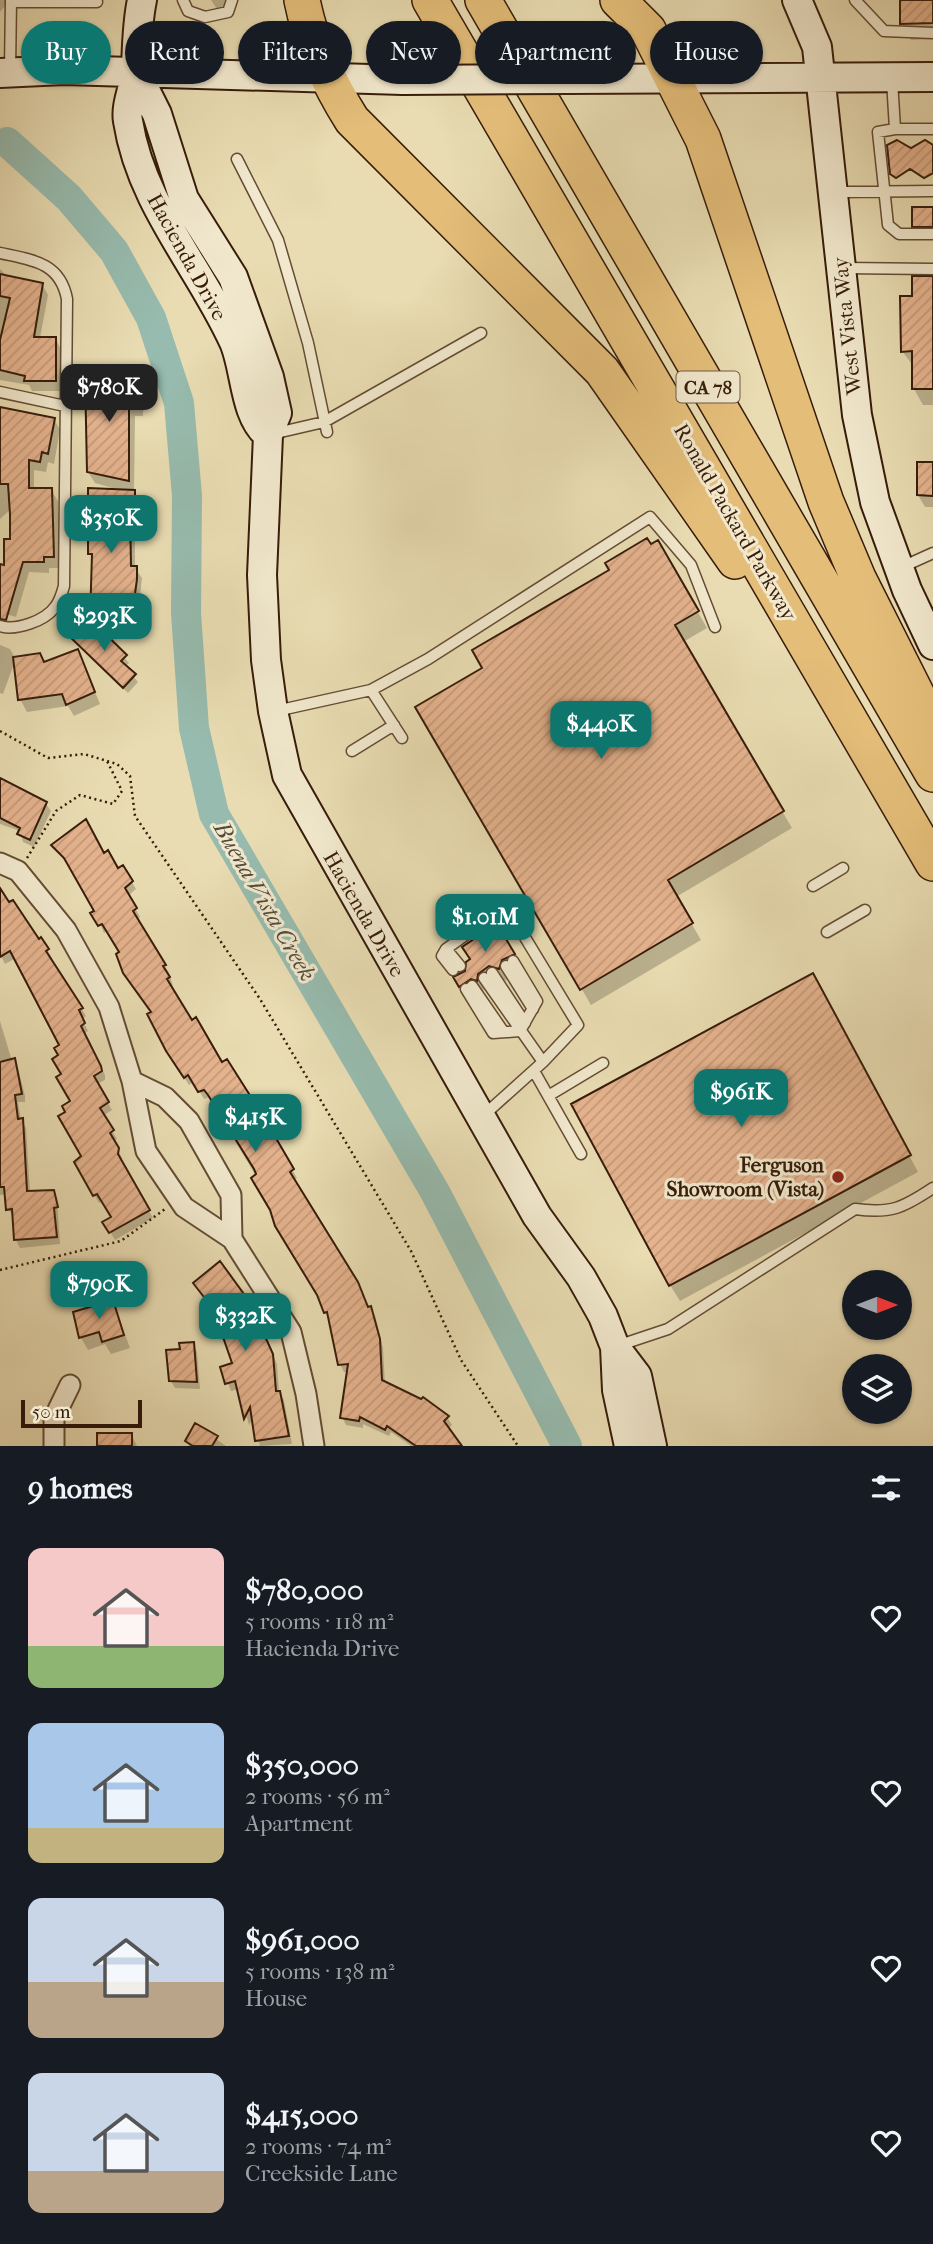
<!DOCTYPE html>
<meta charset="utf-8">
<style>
:root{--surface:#171b24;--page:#242831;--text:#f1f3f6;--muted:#9ea1a6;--accent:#0f766e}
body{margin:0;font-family:"IM FELL French Canon",serif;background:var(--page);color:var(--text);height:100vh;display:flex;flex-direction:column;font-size:26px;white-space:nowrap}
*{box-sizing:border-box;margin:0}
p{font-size:23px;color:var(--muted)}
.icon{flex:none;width:38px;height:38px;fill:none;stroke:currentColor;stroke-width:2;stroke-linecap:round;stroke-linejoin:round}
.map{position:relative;height:1446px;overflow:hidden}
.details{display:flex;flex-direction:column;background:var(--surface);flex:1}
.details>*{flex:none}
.hud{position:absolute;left:21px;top:21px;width:892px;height:63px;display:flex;gap:14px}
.needle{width:46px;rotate:90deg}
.controls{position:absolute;left:842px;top:1270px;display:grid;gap:14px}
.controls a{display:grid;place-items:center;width:70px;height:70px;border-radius:50%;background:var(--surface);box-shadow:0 2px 5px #0004;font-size:35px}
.scale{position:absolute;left:21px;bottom:18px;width:121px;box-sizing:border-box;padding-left:7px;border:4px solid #371c0a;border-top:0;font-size:19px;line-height:24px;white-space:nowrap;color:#371c0a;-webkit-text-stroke:5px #f1e8cd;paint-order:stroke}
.price{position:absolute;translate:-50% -60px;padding:0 16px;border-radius:14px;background:var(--accent);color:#fff;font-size:23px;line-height:46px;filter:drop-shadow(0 2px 4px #0008)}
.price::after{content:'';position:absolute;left:50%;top:42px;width:21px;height:16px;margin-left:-10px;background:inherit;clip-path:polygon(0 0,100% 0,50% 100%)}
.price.current{background:#222;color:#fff}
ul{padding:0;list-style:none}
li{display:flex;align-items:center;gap:21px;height:175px;padding:0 28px}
li span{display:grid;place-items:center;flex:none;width:196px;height:140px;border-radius:14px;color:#555}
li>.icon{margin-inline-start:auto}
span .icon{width:84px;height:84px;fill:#fffc;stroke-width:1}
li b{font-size:30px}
h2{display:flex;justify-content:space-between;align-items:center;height:84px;padding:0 28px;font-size:30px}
.tag{padding:0 24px;border-radius:32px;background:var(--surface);box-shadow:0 2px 5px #0004;font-size:24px;line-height:63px}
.tag.current{background:var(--accent);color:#fff}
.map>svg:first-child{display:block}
</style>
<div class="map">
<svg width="933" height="1446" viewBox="0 0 933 1446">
<defs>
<pattern id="building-hatch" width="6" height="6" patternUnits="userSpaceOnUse" patternTransform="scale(1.75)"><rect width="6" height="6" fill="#e5b38e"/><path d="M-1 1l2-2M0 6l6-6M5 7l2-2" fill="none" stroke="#c59979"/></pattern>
</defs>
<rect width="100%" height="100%" fill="#e9dcb2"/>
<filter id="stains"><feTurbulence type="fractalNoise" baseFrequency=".00286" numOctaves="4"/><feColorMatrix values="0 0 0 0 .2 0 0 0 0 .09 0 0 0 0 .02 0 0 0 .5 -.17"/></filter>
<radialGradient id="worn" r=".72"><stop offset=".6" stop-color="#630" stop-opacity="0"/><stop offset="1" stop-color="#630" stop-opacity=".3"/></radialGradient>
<path fill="#0003" d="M0 0H10L0 12Z
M211 0H238L232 1 220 14Z
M902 0H933V39L911 40 902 24Z
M933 209V234H918L913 226Z
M0 269 8 277 42 284 48 295 40 338H55L61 349V391H32L29 385 0 380Z
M933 277V405H923L914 389V367L902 351 914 298Z
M107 376 111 382H138L144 393 143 416H135L134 492 140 502V518H135V568L142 578 136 633 97 628 129 663 125 667 138 682 128 693 71 637H89L96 627 91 618 94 561 90 554 119 490 95 483 88 472Z
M0 409 54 419 60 430 54 464 48 462 46 472 34 470V490H51L58 501 59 568H49V573L29 572 16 617 0 612V570L5 574 12 541V508L0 519Z
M933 464V507H925L918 495Z
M657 542 707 628 683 642 792 828 676 897 701 940 591 1005 418 708 485 668Z
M0 645 10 649 15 658 44 664 78 651 100 704 74 716 68 706 27 712 20 699 15 661 3 694 0 693Z
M0 779 46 804 51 811 34 847 23 842 20 831 0 824Z
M53 845 103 855 118 870 123 867 136 889 128 896 140 917 136 919 169 973 173 986 170 988 262 1116 297 1178 293 1180 375 1316 383 1348 385 1384 447 1417 452 1425 447 1430 458 1446H411L391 1432 389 1436 363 1424V1428L346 1425 342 1417 349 1372H344L340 1364 327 1314 336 1311 209 1097 204 1099 194 1082 189 1085 172 1059 153 1013 108 931 104 933 84 888Z
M0 893 38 941 41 940 52 958 50 959 86 1016 82 1019 88 1031 84 1034 105 1075V1080L97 1084 112 1110 103 1116 117 1139 113 1141 122 1158V1164L153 1218 115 1240 105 1223 113 1217 103 1201 99 1203 76 1163 83 1157 68 1113 73 1102 64 1075 62 1045 16 958 5 964 0 954Z
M496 926 521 967 508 972 506 981 496 978 484 987 483 992 478 990 467 998 456 978 467 972 472 960Z
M822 992 918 1172 680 1301 670 1285Z
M0 1021 12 1061 18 1068 25 1096V1102H18L21 1120 26 1128 30 1192H53L57 1200 60 1244 20 1248 16 1240 14 1217 8 1209 7 1194 0 1195Z
M113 1302 130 1348 111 1354 105 1344 88 1350 81 1338 75 1314Z
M253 1311 277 1364 279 1392 284 1400 292 1444 260 1446 254 1417 249 1425 239 1389 231 1391 222 1368 234 1364Z
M193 1344 197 1352 200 1389 175 1388 170 1380 181 1351Z
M196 1425 226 1446H189L187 1441Z
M131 1434 137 1446H93L99 1445Z"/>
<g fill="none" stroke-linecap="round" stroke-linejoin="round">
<path stroke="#97bbae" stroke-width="30" d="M7 142 69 198 114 251 151 318 179 403 187 496 186 613 194 728 214 814 435 1192 567 1446"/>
</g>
<path fill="url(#building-hatch)" stroke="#371c0a" stroke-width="2" d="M900 0H933V23L900 24Z
M897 140 911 148 925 140 933 145V173L924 178 910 169 896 178 890 174 887 145Z
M912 207H933V227H912Z
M0 274 43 283 34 337H56V381H24L25 376 0 370V340L10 298 0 296Z
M912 276H933V389H912V351L901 352 900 296H912Z
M85 374H108V380H139L138 405H129V481L87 472Z
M0 407 55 418 48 454 42 452 40 462 29 460V488H52L54 557H44V562H23L6 620 0 619V564L4 565V539H10V514L8 484H0Z
M917 462H933V496L917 495Z
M88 488 135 490V509H130L131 566H137V579L131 624 90 619 92 554H88Z
M647 538 651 544 658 540 699 611 675 625 784 811 668 880 693 923 580 990 415 707 482 668 472 650 609 570 605 563Z
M90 619 127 655 121 661 136 674 123 688 69 636 79 625 88 634Z
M78 649 95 692 66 705 62 694 18 700 13 657 40 653 44 662Z
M0 778 47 802 30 840 17 834 20 828 0 818Z
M86 819 104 853 108 850 118 868 123 865 133 881 125 888 137 908 133 911 166 965 163 966 170 977 167 979 192 1020 196 1017 222 1062 227 1059 263 1116 294 1169 290 1172 358 1282 368 1307 371 1306 380 1339 382 1380 421 1399 423 1397 449 1416 444 1421 462 1446H416L387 1426 385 1430 360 1417 359 1421 340 1418 348 1364 338 1365 327 1312 324 1313 317 1295 275 1226 270 1210 251 1178 256 1174 254 1169 208 1095 204 1090 198 1092 188 1075 184 1078 166 1051 147 1014 151 1012 123 973 116 954 119 952 102 924 98 926 90 913 94 911 64 858 51 845Z
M0 888 9 902 13 900 39 939 41 937 49 949 46 951 83 1008 79 1010 85 1023 81 1026 101 1066 102 1071 94 1076 109 1102 100 1108 114 1130 110 1133 119 1148 118 1154 150 1210 109 1233 102 1222 111 1217 97 1194 93 1196 74 1162 81 1156 58 1116 65 1112 62 1106 70 1101 56 1077 61 1074 52 1059 58 1055 54 1048 59 1045 10 951 0 957Z
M497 924 515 954 502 960 499 969 489 966 478 974 477 981 471 979 459 987 453 977 465 971 466 962 470 959 462 947Z
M813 973 911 1155 669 1286 571 1104Z
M15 1058 22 1094 15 1095 18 1119 23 1118 27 1191 54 1190 58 1207 54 1208 57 1237 14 1240 12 1209 6 1210 4 1187H0V1062Z
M220 1261 249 1301 273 1354 276 1391H280L289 1436 255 1441 250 1407 244 1419 235 1381 225 1384 220 1367 232 1363 224 1340 207 1315 214 1310 193 1283Z
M113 1300 124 1335 102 1342 99 1332 79 1338 73 1312Z
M194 1342 197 1382 169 1381 166 1350 180 1349 179 1343Z
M195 1423 218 1436 212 1446H193L185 1441Z
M97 1433H132V1446H97Z"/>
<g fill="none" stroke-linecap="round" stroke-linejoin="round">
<defs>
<path id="lane" d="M183 0 188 11 205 17 228 12 232 0
M855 0 884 31 933 33
M11 2H97
M10 69 11 0
M892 80 895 129H933
M895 129 878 132 888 225 899 234H933
M237 159 278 240 308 343 327 432
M836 192 933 191
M0 253C32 260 60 262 67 299L64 586C62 593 60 601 55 607 45 621 16 631 0 626
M843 268 933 269
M0 392 65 406
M272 434 324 422 481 333
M902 567 933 553
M371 690 402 738
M276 711 371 690 428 659 650 517 691 565 715 627
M352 751 394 725
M813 886 843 868
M827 932 865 910
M446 949 460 966
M513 961 537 1001 520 1031
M506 966 533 1009
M453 970 442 956 446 949 506 906 578 1025 543 1062 484 1115
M492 973 525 1023
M484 978 543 1062
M472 986 503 1031
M466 989 493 1033 520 1031
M534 1071 581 1154
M548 1096 603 1063
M617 1346 668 1329 855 1209C891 1214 903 1208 933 1188"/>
<path id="street" d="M0 863 18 871 66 930 109 1007 132 1081 146 1151 184 1207 232 1239 291 1332 306 1394 314 1446
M132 1081 165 1097 189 1121 231 1195 232 1239
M54 1446V1418L70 1385"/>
<path id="secondary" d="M142 0C137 24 137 45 136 69 135 86 125 105 128 121 141 205 200 267 234 342 246 370 244 416 268 435
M797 0 817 47 857 415 875 502 907 590 933 645
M136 72 157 114 184 199 233 277 269 377 277 413 268 435 262 575 266 660 273 711 287 775 537 1216 581 1277 603 1316 615 1347 637 1376 652 1446
M0 73 64 70 403 80
M568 79 933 77
M615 1347 617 1390 629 1446"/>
<path id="highway" d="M302 0C311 45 328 82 352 120L602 371 735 561
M430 0 933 863
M483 0 933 774
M618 0 648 30 703 139 826 502 858 578 933 727"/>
</defs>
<use href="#lane" stroke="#644c34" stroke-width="13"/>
<use href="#street" stroke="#644c34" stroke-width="23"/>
<use href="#secondary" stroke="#371c0a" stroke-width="32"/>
<use href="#highway" stroke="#371c0a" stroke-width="38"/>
<path stroke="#371c0a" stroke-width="2.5" stroke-dasharray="2 3.5" stroke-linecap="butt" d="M0 731 48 758 84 754 117 764 130 776 135 816 260 999 411 1251 461 1360 518 1446
M27 858 56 811 80 795 113 804 122 791 107 761
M0 1270 121 1241 165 1209"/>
<use href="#lane" stroke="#f1e8cd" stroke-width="10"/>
<use href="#street" stroke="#f1e8cd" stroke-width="19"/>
<use href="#secondary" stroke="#f1e8cd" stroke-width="28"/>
<use href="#highway" stroke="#e4be79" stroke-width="35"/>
<defs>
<path id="secondary-bridge" d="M403 80 568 79"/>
</defs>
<use href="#secondary-bridge" stroke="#371c0a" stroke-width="32" stroke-linecap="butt"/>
<use href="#secondary-bridge" stroke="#f1e8cd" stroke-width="28"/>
</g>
<circle fill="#8f2418" stroke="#f1e8cd" stroke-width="2.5" cx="838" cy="1177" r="7"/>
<g text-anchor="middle" stroke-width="6" stroke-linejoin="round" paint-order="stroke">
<rect fill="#f1e8cd" stroke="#6f5944" stroke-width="2" x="676.5" y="371.5" width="63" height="31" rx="5"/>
<g font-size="19" font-weight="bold" fill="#371c0a">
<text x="708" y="394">CA 78</text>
</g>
<g font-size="21" fill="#371c0a" stroke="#f1e8cd">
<text transform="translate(187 257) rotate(61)" y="7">Hacienda Drive</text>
<text transform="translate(847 326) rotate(-96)" y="7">West Vista Way</text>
<text transform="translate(735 522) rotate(60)" y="7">Ronald Packard Parkway</text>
<text transform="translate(364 914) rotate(60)" y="7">Hacienda Drive</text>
</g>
<g font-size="21" font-weight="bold" fill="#371c0a" stroke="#f1e8cd" text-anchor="end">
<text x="824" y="1172">Ferguson<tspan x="824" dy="24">Showroom (Vista)</tspan></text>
</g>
<g font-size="23" font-style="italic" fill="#544c3b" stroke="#f1e8cd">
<text transform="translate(265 901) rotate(60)" y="8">Buena Vista Creek</text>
</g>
</g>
<rect width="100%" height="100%" filter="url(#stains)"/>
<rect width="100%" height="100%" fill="url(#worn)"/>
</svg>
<div class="controls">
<a><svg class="needle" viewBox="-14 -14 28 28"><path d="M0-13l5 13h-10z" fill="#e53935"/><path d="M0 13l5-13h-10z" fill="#9ea1a6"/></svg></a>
<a><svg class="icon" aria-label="layers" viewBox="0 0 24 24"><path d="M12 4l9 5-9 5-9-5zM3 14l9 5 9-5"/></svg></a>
</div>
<div class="scale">50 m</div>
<b class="price current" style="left:109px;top:424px">$780K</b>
<b class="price" style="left:111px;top:555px">$350K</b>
<b class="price" style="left:104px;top:653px">$293K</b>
<b class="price" style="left:601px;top:761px">$440K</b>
<b class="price" style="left:485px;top:954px">$1.01M</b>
<b class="price" style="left:741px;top:1129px">$961K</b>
<b class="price" style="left:255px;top:1154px">$415K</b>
<b class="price" style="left:99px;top:1321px">$790K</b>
<b class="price" style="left:245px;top:1353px">$332K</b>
<div class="hud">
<a class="tag current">Buy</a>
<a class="tag">Rent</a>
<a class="tag">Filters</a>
<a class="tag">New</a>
<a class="tag">Apartment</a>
<a class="tag">House</a>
</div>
</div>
<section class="details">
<h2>9 homes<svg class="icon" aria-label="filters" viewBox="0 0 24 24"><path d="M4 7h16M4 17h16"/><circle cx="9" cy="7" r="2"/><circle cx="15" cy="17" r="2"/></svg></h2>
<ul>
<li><span style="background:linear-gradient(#f6c9c9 70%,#8fb573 0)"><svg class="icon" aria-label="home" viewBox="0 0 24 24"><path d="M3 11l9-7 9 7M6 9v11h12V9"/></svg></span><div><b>$780,000</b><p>5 rooms · 118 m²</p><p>Hacienda Drive</p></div><svg class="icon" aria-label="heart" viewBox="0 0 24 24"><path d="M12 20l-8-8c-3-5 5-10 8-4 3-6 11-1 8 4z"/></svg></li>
<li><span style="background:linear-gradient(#a9c7e8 75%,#c2b280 0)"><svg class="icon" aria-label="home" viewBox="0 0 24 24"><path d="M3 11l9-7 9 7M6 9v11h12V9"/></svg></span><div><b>$350,000</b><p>2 rooms · 56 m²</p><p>Apartment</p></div><svg class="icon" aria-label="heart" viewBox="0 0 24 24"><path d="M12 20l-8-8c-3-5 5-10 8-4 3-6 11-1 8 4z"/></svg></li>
<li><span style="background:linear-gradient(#c9d6e8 60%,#b9a48a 0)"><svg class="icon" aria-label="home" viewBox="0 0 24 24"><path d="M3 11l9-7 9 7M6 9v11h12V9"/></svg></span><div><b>$961,000</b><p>5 rooms · 138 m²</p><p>House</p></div><svg class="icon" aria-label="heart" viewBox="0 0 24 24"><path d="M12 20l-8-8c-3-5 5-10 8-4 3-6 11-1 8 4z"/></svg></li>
<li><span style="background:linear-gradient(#c9d6e8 70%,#b9a48a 0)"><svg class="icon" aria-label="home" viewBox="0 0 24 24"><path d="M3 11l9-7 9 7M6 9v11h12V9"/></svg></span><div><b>$415,000</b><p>2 rooms · 74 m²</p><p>Creekside Lane</p></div><svg class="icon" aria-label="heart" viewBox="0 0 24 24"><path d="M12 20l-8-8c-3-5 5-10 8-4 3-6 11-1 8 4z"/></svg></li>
</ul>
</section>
